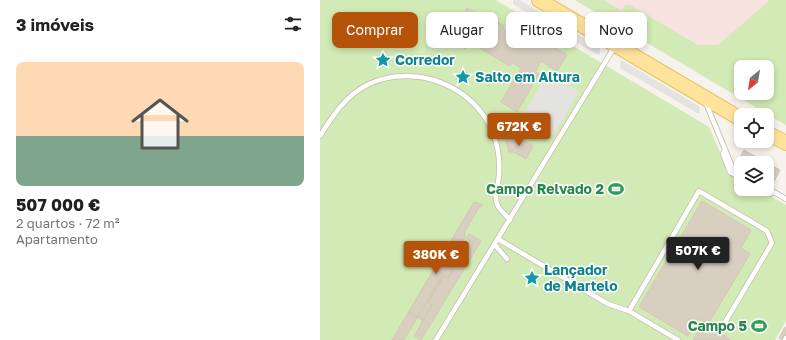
<!DOCTYPE html>
<html lang="pt">
<meta charset="utf-8">
<style>
:root{--surface:#fff;--page:#f6f6f6;--text:#202124;--muted:#757577;--accent:#b45309}
body{margin:0;font-family:"Golos Text",sans-serif;background:var(--page);color:var(--text);height:100vh;display:flex;flex-direction:column;font-size:15px;white-space:nowrap}
*{box-sizing:border-box;margin:0}
p{font-size:13px;color:var(--muted)}
.icon{flex:none;width:22px;height:22px;fill:none;stroke:currentColor;stroke-width:2;stroke-linecap:round;stroke-linejoin:round}
.map{position:relative;flex:1;overflow:hidden}
.sheet{display:flex;flex-direction:column;background:var(--surface);width:320px}
.sheet>*{flex:none}
.top-card{position:absolute;left:12px;top:12px;width:380px;height:36px;display:flex;gap:8px}
.needle{width:26px;rotate:210deg}
.buttons{position:absolute;left:414px;top:60px;display:grid;gap:8px}
.buttons a{display:grid;place-items:center;width:40px;height:40px;border-radius:8px;background:var(--surface);box-shadow:0 2px 6px #0003;font-size:20px}
.price{position:absolute;translate:-50% -34px;padding:0 9px;border-radius:4px;background:var(--accent);color:#fff;font-size:13px;line-height:26px;filter:drop-shadow(0 1px 2px #0008)}
.price::after{content:'';position:absolute;left:50%;top:24px;width:12px;height:9px;margin-left:-6px;background:inherit;clip-path:polygon(0 0,100% 0,50% 100%)}
.price.active{background:#222;color:#fff}
ul{padding:0;list-style:none}
li{display:grid;align-content:center;gap:8px;height:212px;padding:0 16px}
li span{display:grid;place-items:center;height:124px;border-radius:8px;color:#555}
li>.icon{margin-inline-start:auto}
span .icon{width:72px;height:72px;fill:#fffc;stroke-width:1}
li b{font-size:17px}
h2{display:flex;justify-content:space-between;align-items:center;height:48px;padding:0 16px;font-size:17px}
.chip{padding:0 14px;border-radius:8px;background:var(--surface);box-shadow:0 2px 6px #0003;font-size:14px;line-height:36px}
.chip.active{background:var(--accent);color:#fff}
main{display:flex;flex:1;min-height:0}
.map>svg:first-child{display:block}
</style>
<main>
<section class="sheet">
<h2>3 imóveis<svg class="icon" aria-label="filters" viewBox="0 0 24 24"><path d="M4 7h16M4 17h16"/><circle cx="9" cy="7" r="2"/><circle cx="15" cy="17" r="2"/></svg></h2>
<ul>
<li><span style="background:linear-gradient(#ffd9b3 60%,#7fa58c 0)"><svg class="icon" aria-label="home" viewBox="0 0 24 24"><path d="M3 11l9-7 9 7M6 9v11h12V9"/></svg></span><div><b>507 000 €</b><p>2 quartos · 72 m²</p><p>Apartamento</p></div></li>
</ul>
</section>
<div class="map">
<svg width="466" height="340" viewBox="0 0 466 340">
<rect width="100%" height="100%" fill="#f6f3ec"/>
<path fill="#f6e3e0" fill-rule="evenodd" d="M255 0H466V125L460 122ZM421 67H447V93H421Z"/>
<path fill="#d2eab5" fill-rule="evenodd" d="M0 0H176L389 127 409 173 421 180V189H438L466 205V321L455 340H0Z
M255 0H284L302 11 305 5H310L378 45H398L448 2V0H466V125ZM421 67H447V93H421Z"/>
<path fill="#e5e3e0" d="M193 0H200L280 48V54H276L193 4Z
M301 60 379 106 380 113H377L300 68Z
M228 73 259 91 234 135 202 116Z"/>
<path fill="#d8cfc1" stroke="#d3c7b4" d="M147 8 164 18 165 15 184 26 183 29 191 34 196 24 247 55 237 71 221 61 215 72 219 74 197 112 181 102 201 68 192 63 190 66 149 42 145 49 129 39Z
M185 138H197L213 146 206 159 194 152H189Z
M424 150 447 163H421V168L416 165Z
M447 163 460 170 452 185 447 182Z
M382 201 431 230 421 248 430 254 388 324 378 319 368 336 319 307Z
M154 202 163 205 162 207 160 206 144 233 146 235 84 340H72Z
M149 234 161 241 101 340 94 336 112 305 108 303 124 275 128 278 150 240 146 238Z
M123 254 137 263 128 278 124 275 108 303 112 305 103 321 89 312Z
M383 323 411 340H373Z
M465 327 466 340H463L459 338Z"/>
<g fill="none" stroke-linecap="round" stroke-linejoin="round">
<defs>
<path id="lane" d="M386 103 413 169 421 174
M0 136C13 115 26 95 49 84 95 63 154 85 173 133 178 146 180 160 179 174 179 185 173 193 177 204 179 210 186 215 190 220
M405 150 403 154 410 172 421 178
M447 188 466 199
M441 189 450 194 454 192
M178 239 288 304 309 311 358 340
M175 245 187 259
M309 311 379 191 447 231 452 243 401 329
M116 340 295 46
M465 340 466 338"/>
<path id="primary" d="M219 0 421 119
M447 133 466 143"/>
</defs>
<use href="#lane" stroke="#c2bbae" stroke-width="6"/>
<use href="#primary" stroke="#e6c16a" stroke-width="16"/>
<use href="#lane" stroke="#fff" stroke-width="4.5"/>
<use href="#primary" stroke="#ffe39c" stroke-width="14"/>
</g>
<defs>
<symbol id="sight-bare" viewBox="-9 -9 18 18"><path d="M0-6L1.8-2.2L6-1.7L2.9 1.2L3.7 5.4L0 3.3L-3.7 5.4L-2.9 1.2L-6-1.7L-1.8-2.2Z" fill="#0f9aa8" stroke="#fff" stroke-width="2.5" paint-order="stroke"/></symbol>
<symbol id="stadium-bare" viewBox="-9 -9 18 18"><path d="M0-5a6.5 5 0 1 0 0 10a6.5 5 0 1 0 0-10ZM-3.5-1.8h7v3.6h-7Z" fill="#2e9e5b" stroke="#fff" stroke-width="2.5" paint-order="stroke"/></symbol>
</defs>
<g fill-rule="evenodd">
<use href="#sight-bare" x="52" y="49" width="22" height="22"/>
<use href="#sight-bare" x="132" y="66" width="22" height="22"/>
<use href="#stadium-bare" x="285" y="178" width="22" height="22"/>
<use href="#sight-bare" x="201" y="267" width="22" height="22"/>
<use href="#stadium-bare" x="428" y="315" width="22" height="22"/>
</g>
<g text-anchor="middle" stroke-width="3" stroke-linejoin="round" paint-order="stroke">
<g font-size="14" font-weight="bold" fill="#0d838f" stroke="#fff" text-anchor="start">
<text x="75" y="65">Corredor</text>
<text x="155" y="82">Salto em Altura</text>
<text x="224" y="275">Lançador<tspan x="224" dy="16">de Martelo</tspan></text>
</g>
<g font-size="14" font-weight="bold" fill="#27864d" stroke="#fff" text-anchor="end">
<text x="284" y="194">Campo Relvado 2</text>
<text x="427" y="331">Campo 5</text>
</g>
</g>
</svg>
<div class="buttons">
<a><svg class="needle" viewBox="-14 -14 28 28"><path d="M0-13l5 13h-10z" fill="#e53935"/><path d="M0 13l5-13h-10z" fill="#757577"/></svg></a>
<a><svg class="icon" aria-label="locate" viewBox="0 0 24 24"><circle cx="12" cy="12" r="6"/><path d="M12 2v4M12 18v4M2 12h4M18 12h4"/></svg></a>
<a><svg class="icon" aria-label="layers" viewBox="0 0 24 24"><path d="M12 4l9 5-9 5-9-5zM3 14l9 5 9-5"/></svg></a>
</div>
<b class="price" style="left:199px;top:147px">672K €</b>
<b class="price active" style="left:378px;top:271px">507K €</b>
<b class="price" style="left:116px;top:275px">380K €</b>
<div class="top-card">
<a class="chip active">Comprar</a>
<a class="chip">Alugar</a>
<a class="chip">Filtros</a>
<a class="chip">Novo</a>
</div>
</div>
</main>
